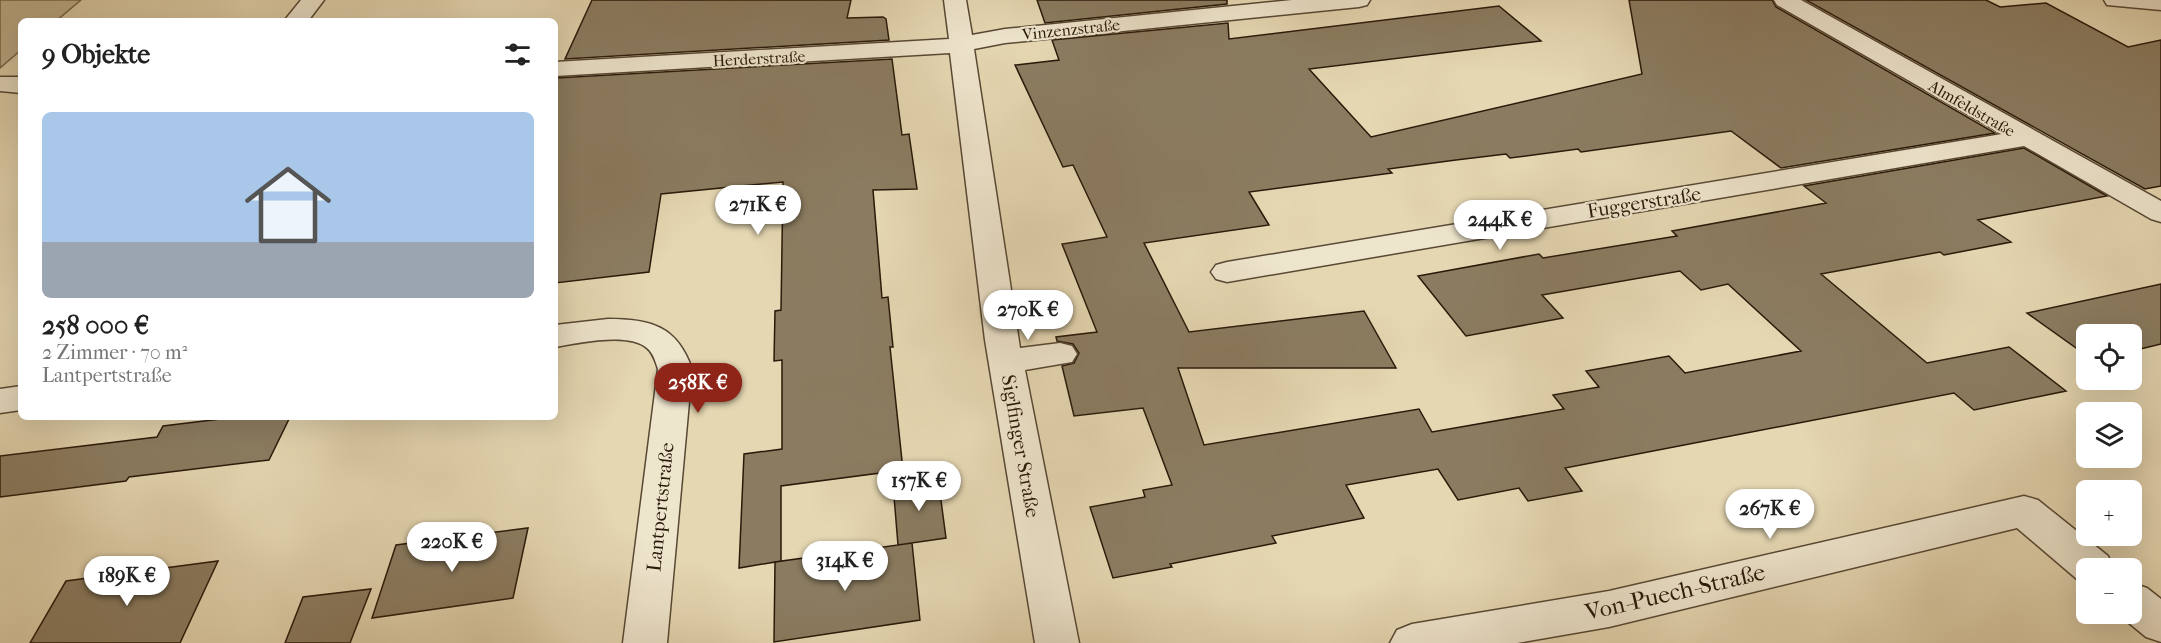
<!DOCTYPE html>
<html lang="de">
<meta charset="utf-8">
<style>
:root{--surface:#fff;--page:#f6f6f6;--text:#222;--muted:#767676;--line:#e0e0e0;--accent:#8f2418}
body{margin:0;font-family:"IM FELL French Canon",serif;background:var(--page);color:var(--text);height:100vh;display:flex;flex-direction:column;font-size:22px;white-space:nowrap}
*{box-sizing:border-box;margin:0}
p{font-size:20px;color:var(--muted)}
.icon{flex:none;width:33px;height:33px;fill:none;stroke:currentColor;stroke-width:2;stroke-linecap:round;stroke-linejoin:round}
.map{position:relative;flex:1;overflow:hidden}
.sheet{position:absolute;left:18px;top:18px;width:540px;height:402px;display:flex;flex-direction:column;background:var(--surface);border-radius:9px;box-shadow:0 6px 24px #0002}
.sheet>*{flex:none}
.buttons{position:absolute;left:2076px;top:324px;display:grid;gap:12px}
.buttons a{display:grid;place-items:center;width:66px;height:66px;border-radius:9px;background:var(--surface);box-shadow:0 6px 24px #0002;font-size:30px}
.price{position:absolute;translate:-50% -51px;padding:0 14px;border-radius:21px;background:#fff;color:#222;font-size:20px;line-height:39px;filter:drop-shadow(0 2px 3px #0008)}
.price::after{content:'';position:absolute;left:50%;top:36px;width:18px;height:14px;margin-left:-9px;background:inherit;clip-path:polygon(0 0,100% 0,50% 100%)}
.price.current{background:var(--accent);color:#fff}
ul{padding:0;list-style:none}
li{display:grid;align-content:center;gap:12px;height:318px;padding:0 24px}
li+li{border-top:2px solid var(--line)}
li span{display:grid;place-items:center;height:186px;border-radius:9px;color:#555}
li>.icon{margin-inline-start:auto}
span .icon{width:108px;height:108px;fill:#fffc;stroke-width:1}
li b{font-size:26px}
h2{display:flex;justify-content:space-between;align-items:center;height:72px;padding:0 24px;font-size:26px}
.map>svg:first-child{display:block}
</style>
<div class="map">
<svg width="2161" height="643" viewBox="0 0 2161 643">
<rect width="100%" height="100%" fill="#e5d7b2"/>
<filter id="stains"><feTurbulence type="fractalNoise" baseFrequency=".00333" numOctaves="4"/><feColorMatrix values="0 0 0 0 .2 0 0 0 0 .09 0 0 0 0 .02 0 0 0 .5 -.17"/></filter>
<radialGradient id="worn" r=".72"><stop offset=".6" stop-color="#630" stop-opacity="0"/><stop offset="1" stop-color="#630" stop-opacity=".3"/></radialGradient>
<path fill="#c5b795" stroke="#776850" stroke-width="1.5" d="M0 0H81L56 21H21V50L0 68Z"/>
<path fill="#8b7c61" stroke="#29190a" stroke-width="1.5" d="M592 0H851L847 18 883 17 886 19 889 40 565 59Z
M1037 0H1227V4L1045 23Z
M1629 0H1772L1776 7 1995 133 1781 168 1731 131 1581 152 1578 149 1510 158 1506 154 1456 160 1388 169 1392 173 1249 192 1269 225 1144 243 1189 332 1364 311 1396 368H1178L1204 445 1419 409 1432 432 1564 409 1553 395 1599 387 1586 371 1669 356 1685 373 1801 351 1728 284 1701 290 1680 271 1542 295 1563 318 1466 336 1418 276 1539 254 1543 258 1677 236 1672 231 1826 203 1804 186 2024 148 2107 196 1978 220 2011 242 1944 255 1940 252 1821 274 1927 363 2009 347 2066 391 1974 410 1954 393 1565 468 1582 491 1528 501 1519 488 1458 500 1438 469 1346 485 1364 518 1272 536 1276 543 1170 564 1172 567 1113 578 1090 507 1145 497 1143 490 1172 485 1143 408 1074 416 1062 366 1074 363 1079 353 1073 344 1057 341 1056 337 1097 332 1062 244 1107 237 1073 165 1063 167 1015 65 1059 60 1052 40 1228 23 1229 39 1499 6 1541 41 1309 69 1371 137 1642 74Z
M1806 0H1986L2000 7 2046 3 2128 47 2161 40V186L2145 189Z
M892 59 902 135 909 134 917 189 873 190 882 298 888 297 893 347H890L903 470 781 486V561L739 568 744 454 782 449V360L774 361 775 311 781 310 783 182 661 194 649 272 555 283V80L556 78Z
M2161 284V344L2132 351V334H2086V355L2027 313Z
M237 417H290L269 460 129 477 126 481 0 497V456L157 437 163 426Z
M938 478 946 538 898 545 893 484Z
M528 528 513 598 372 618 396 545Z
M912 543 920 620 774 642 775 562Z
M218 561 180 643H30L66 581Z
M371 589 350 643H285L303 597Z"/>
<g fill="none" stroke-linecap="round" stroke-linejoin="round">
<defs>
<path id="minor" d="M301 0H324L308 21H284Z
M944 0H966L972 35 1005 29 1292 0H1370L1367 5 1359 7 1005 43 974 49 1020 348 1060 343 1072 346 1077 354 1072 362 1025 370 1079 643H1035L985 340 950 53 555 76V62L949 39Z
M1774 0H1801L2161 201V222L2151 219 2024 146 1227 282 1216 279 1211 272 1216 265 1227 262 2002 134 1777 5Z
M2104 0H2161V10L2107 5Z
M0 77H21V93L0 91Z
M608 319C651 319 677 326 692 369L667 643H623L658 369C655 361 654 354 647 348 628 332 579 343 555 347V325Z
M21 386V410L0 413V389Z
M2024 496 2038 500 2108 556 2113 568H2086V582L2078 580 2017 528 1609 627 1517 643H1390L1397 630 1412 624 1609 591Z
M2132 583 2147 588 2161 599V642L2146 637 2118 614H2132Z"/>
</defs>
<use href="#minor" stroke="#584834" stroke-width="3"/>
<use href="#minor" fill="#eee5cd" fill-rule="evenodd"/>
</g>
<g text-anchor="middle" stroke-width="4.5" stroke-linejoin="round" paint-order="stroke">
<g font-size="16" fill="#29190a" stroke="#eee5cd">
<text transform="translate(1071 29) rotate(-6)" y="6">Vinzenzstraße</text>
<text transform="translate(759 58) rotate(-3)" y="6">Herderstraße</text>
<text transform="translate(1972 108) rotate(30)" y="6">Almfeldstraße</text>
</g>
<g font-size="20" fill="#29190a" stroke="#eee5cd">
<text transform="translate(1644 202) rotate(-9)" y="7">Fuggerstraße</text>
<text transform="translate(1021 446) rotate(80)" y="7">Siglfinger Straße</text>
<text transform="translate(660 507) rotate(-84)" y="7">Lantpertstraße</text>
</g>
<g font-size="24" fill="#29190a" stroke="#eee5cd">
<text transform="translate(1675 592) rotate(-13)" y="8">Von-Puech-Straße</text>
</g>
</g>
<rect width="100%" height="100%" filter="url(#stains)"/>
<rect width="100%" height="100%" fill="url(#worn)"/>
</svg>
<div class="buttons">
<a><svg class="icon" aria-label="locate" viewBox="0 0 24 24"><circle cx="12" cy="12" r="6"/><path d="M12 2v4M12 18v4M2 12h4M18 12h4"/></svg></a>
<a><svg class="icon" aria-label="layers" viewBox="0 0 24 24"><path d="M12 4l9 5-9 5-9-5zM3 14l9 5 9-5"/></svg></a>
<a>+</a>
<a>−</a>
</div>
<b class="price" style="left:758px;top:236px">271K €</b>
<b class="price" style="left:1500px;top:251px">244K €</b>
<b class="price" style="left:1028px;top:341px">270K €</b>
<b class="price current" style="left:698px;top:414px">258K €</b>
<b class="price" style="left:919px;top:512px">157K €</b>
<b class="price" style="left:1770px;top:540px">267K €</b>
<b class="price" style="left:452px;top:573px">220K €</b>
<b class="price" style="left:845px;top:592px">314K €</b>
<b class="price" style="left:127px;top:607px">189K €</b>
<section class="sheet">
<h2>9 Objekte<svg class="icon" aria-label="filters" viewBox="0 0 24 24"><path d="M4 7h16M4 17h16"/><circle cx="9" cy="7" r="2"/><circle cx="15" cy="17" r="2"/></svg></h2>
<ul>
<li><span style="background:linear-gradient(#a9c7e8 70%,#9aa5b1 0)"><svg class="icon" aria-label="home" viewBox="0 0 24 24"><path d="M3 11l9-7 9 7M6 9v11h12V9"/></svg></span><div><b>258 000 €</b><p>2 Zimmer · 70 m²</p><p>Lantpertstraße</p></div></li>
</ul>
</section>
</div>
